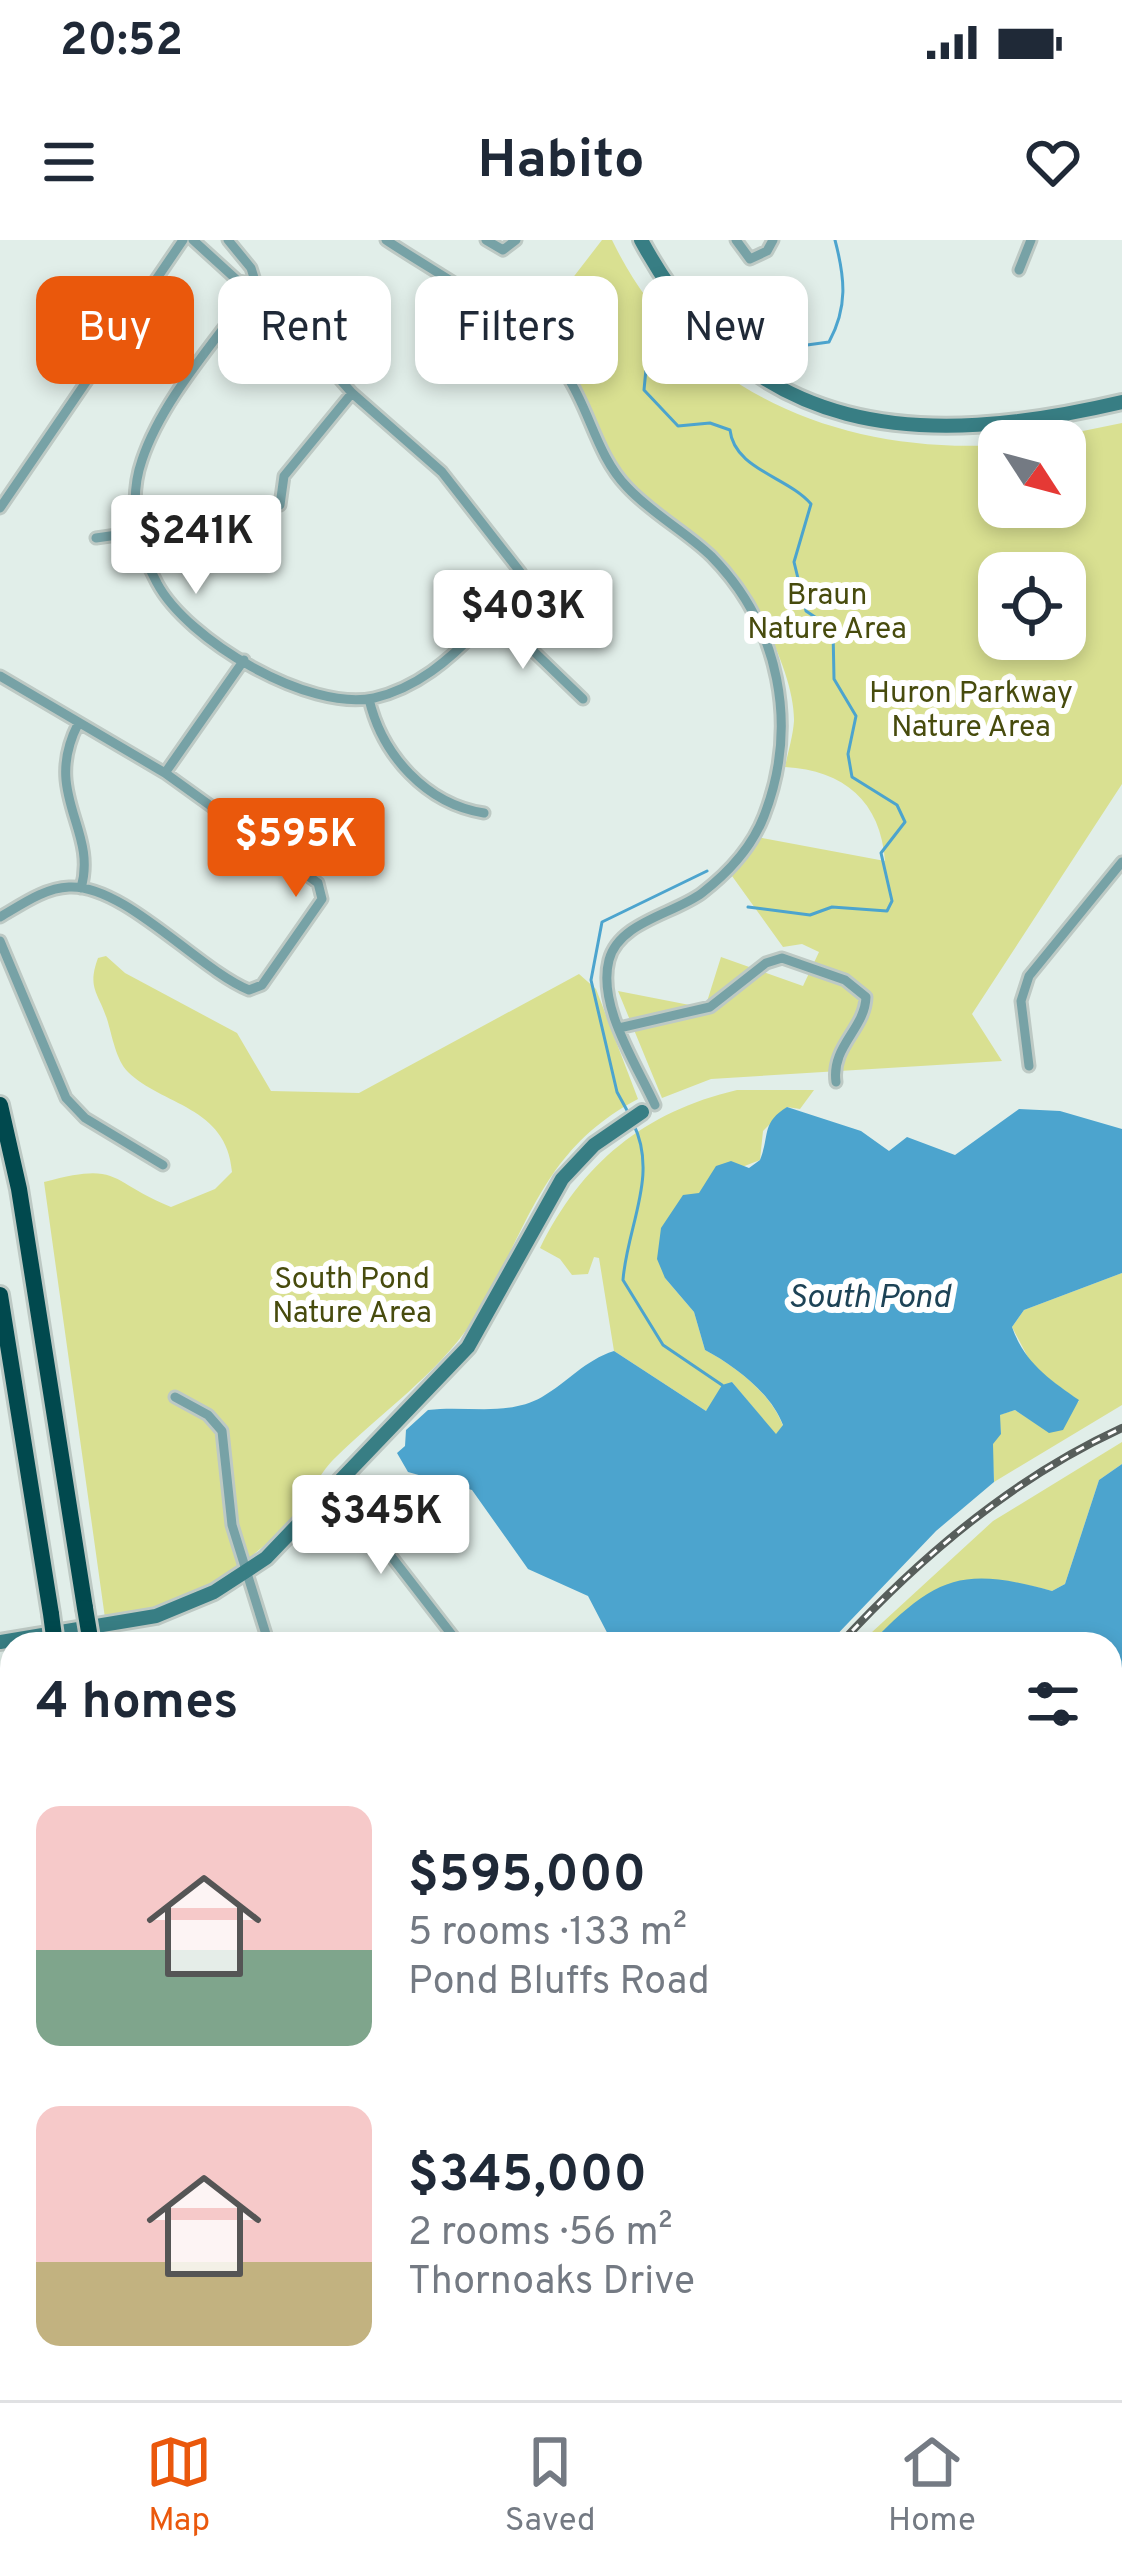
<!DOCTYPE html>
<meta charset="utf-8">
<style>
:root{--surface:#fff;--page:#f2f2f3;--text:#1f2937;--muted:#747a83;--line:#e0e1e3;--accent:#ea580c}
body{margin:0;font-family:Overpass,sans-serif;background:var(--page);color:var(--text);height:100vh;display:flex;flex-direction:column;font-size:45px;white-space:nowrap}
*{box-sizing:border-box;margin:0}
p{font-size:39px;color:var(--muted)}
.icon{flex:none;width:66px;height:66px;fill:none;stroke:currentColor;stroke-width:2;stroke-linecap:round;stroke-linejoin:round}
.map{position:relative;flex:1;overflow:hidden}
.sheet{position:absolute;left:0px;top:1392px;width:1122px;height:768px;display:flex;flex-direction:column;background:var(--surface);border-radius:36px 36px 0 0;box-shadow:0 6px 18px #0003}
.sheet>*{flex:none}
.hud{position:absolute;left:36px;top:36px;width:1050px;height:108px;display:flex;gap:24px}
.needle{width:78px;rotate:126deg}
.buttons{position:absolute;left:978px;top:180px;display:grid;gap:24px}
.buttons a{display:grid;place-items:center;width:108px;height:108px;border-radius:24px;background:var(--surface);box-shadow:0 6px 18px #0003;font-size:60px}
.price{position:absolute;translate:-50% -102px;padding:0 27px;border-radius:12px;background:#fff;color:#222;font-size:39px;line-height:78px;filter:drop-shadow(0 3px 6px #0008)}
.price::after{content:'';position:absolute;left:50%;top:72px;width:36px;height:27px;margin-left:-18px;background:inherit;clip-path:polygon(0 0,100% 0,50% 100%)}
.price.selected{background:var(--accent);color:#fff}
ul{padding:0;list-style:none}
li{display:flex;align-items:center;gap:36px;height:300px;padding:0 36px}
li span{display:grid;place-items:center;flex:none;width:336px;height:240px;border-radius:24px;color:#555}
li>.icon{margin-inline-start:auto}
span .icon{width:144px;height:144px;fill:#fffc;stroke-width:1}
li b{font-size:51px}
h2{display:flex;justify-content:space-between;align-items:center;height:144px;padding:0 36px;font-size:51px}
.chip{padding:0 42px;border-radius:24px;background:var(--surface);box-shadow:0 6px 18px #0003;font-size:42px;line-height:108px}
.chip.selected{background:var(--accent);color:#fff}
.status{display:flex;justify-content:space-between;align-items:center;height:84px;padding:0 60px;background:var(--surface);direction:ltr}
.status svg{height:33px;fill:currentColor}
header{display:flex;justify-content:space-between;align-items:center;height:156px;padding:0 36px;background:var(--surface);font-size:54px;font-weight:700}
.menu{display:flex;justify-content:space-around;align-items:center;height:168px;border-top:3px solid var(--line);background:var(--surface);font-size:33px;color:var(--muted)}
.menu a{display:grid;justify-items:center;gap:6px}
.menu .selected{color:var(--accent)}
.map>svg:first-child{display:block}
</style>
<div class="status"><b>20:52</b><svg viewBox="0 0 49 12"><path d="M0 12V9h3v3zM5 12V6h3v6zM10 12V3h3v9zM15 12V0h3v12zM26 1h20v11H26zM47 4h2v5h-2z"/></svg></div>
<header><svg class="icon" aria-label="menu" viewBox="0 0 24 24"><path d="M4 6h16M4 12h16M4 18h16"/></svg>Habito<svg class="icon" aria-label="heart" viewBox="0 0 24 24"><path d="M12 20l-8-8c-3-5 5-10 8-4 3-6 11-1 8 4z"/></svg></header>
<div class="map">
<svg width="1122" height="2160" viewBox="0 0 1122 2160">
<rect width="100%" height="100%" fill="#e1eee9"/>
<path fill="#d9e091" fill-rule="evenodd" d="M602 0H612C685 152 839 214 999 205V267H1065V201H1034L1122 183V544L972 774 1002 821 711 839 662 858 618 751 705 768 721 717 803 746 819 712 802 704 783 707 732 636 757 597 885 621C881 562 844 530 785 527 788 512 793 496 794 481 795 432 748 341 711 309 683 284 648 268 625 238 584 182 593 139 531 92ZM999 333H1065V399H999Z
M106 716 125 733 237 793 271 851 359 853 579 734 596 749 638 859C537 912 528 995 472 1082 437 1134 380 1174 336 1217 315 1237 308 1263 288 1283 243 1331 171 1373 105 1378L44 942C122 921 107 941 171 967L215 949 232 932C227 866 161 865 128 832 116 820 112 795 107 779 98 752 87 748 98 718Z
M737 850H814L800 869 787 867 763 891 760 920 742 927 665 1038 694 1072 705 1110C735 1126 771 1153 783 1186L776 1195 732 1142 706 1171 614 1111 599 1018 594 1017 588 1034 572 1035 560 1019 540 1008C582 923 644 872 737 850Z
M1122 1033V1165L994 1242 992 1203 1001 1193 999 1175 1015 1170 1049 1192 1079 1161 1033 1127 1012 1087 1024 1070Z
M1122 1202V1224L1099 1240 1065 1344 1052 1351C973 1329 925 1347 870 1404H859L993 1281Z
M1122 1646V1776L1110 1784V1647Z
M0 1648 12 1669V2005L0 2022Z
M684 2148H977V2160H702Z"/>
<path fill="#4ca4ce" d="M787 867 861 891 889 911 907 897 955 915 1019 869 1060 871 1122 889V1033L1024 1070 1012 1087C1024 1122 1050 1140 1079 1160L1063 1190 1049 1193 1015 1170 1000 1175 1001 1194 993 1204 994 1242 936 1291 828 1404H613L588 1356 528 1329 472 1250 408 1232 397 1213 405 1206 406 1190 428 1170C466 1165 507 1177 542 1157 568 1142 585 1120 614 1111L706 1171 722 1145 732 1142 776 1194 783 1185C771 1153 735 1126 705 1110L694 1072 665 1038 657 1019 661 988 683 955 699 953 716 926 731 921 749 928 760 920C770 895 761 883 787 867Z
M1122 1224V1646L1110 1647V1404H870C936 1336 962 1326 1052 1351L1065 1344 1099 1240Z"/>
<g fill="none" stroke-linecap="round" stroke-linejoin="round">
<path stroke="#4ca4ce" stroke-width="3" d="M742 97 760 96 787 117 807 105 829 102C848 67 845 38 835 0
M706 128 672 122 646 129 644 150 678 186 710 183 730 190C734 229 788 237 811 264L794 322 806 371 833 389 834 439 856 476 848 514 852 537 897 565 905 582 881 613 892 661 887 671 832 667 810 675 748 667
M629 874 617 852 591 740 602 682 707 631
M633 883C659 935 627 986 623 1040L663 1105 722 1145"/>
<defs>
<path id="street" d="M193 0 238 41 256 44
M228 0 251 28 256 44 352 153 442 232 521 333C521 354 494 375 479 389 449 420 417 448 374 458 309 472 187 400 157 343 137 307 128 260 142 220 163 157 219 98 256 44
M386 0C441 37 530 82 567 136 590 171 597 216 627 247 652 274 685 291 711 316 780 386 799 486 764 576 752 607 728 633 702 653 674 674 619 682 609 720 597 766 637 825 655 865
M486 0 503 10 516 0
M736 0 750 19 767 11 773 0
M1019 30 1031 0
M280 265 284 236 352 153
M0 268 183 0
M96 298 138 292
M495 374 583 459
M0 436 165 533 318 643 322 659 262 745 249 750C198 729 124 644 69 647 44 648 21 665 0 677
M369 459C382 515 426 564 484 573
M78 484C42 555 98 589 81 648
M165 533 244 420
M0 701 66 858 85 878 163 925
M619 788 710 767 766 723 782 718 845 740 866 757C865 789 831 806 836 842
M1029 826 1021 761 1029 736 1122 622
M175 1157 208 1175 222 1191 232 1285 269 1404
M325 1253 384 1307 459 1404"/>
<path id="secondary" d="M641 0C749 201 922 209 1122 162
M0 1402 156 1376 214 1352 266 1318 468 1107 562 939 594 905 642 872
M0 1532 12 1581
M211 2160 220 2148"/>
<path id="highway" d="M0 865 19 949 85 1368
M0 1055 51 1374
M584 2148 601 2160
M647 2148 664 2160"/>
</defs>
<use href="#street" stroke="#bdc9c4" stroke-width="15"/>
<use href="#secondary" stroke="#bdc9c4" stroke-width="20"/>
<use href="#highway" stroke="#bdc9c4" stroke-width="22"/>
<use href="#street" stroke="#77a2a6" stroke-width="9"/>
<use href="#secondary" stroke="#387e84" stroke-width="14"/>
<use href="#highway" stroke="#01494e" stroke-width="16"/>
<defs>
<path id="rail" d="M840 1404C919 1318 1015 1237 1122 1188
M468 2160 473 2148"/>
</defs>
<use href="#rail" stroke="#575e5b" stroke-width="8"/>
<use href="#rail" stroke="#fff" stroke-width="3" stroke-dasharray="9" stroke-linecap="butt"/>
<defs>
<path id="highway-bridge" d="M85 1368 91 1404
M51 1374 55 1404"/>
</defs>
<use href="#highway-bridge" stroke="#bdc9c4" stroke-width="22" stroke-linecap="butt"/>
<use href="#highway-bridge" stroke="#01494e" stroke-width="16"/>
</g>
<g text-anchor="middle" stroke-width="12" stroke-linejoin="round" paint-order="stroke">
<g font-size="30" fill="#474b0d" stroke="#fff">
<text x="827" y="364">Braun<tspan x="827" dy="34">Nature Area</tspan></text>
<text x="971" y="462">Huron Parkway<tspan x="971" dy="34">Nature Area</tspan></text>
<text x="352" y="1048">South Pond<tspan x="352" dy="34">Nature Area</tspan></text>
</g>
<g font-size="33" font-style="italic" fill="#1d4356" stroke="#fff">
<text x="869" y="1067">South Pond</text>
</g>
</g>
</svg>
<div class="buttons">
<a><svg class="needle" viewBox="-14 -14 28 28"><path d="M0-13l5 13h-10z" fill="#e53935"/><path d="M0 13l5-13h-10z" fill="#747a83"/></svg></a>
<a><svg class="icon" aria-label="locate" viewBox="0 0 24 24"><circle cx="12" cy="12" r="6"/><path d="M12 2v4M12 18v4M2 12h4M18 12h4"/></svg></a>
</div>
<b class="price" style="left:196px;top:357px">$241K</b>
<b class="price" style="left:523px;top:432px">$403K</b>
<b class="price selected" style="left:296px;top:660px">$595K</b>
<b class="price" style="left:381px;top:1337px">$345K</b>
<div class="hud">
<a class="chip selected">Buy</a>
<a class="chip">Rent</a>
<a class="chip">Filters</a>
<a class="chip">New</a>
</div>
<section class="sheet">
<h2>4 homes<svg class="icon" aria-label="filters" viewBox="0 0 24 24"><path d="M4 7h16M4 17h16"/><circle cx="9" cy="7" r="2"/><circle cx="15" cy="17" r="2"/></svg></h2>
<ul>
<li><span style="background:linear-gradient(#f6c9c9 60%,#7fa58c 0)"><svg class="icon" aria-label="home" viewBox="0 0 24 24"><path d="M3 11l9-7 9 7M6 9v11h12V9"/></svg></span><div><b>$595,000</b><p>5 rooms · 133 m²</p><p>Pond Bluffs Road</p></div></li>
<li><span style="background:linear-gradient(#f6c9c9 65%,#c2b280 0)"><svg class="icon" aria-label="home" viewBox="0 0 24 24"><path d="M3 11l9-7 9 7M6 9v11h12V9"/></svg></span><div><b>$345,000</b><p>2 rooms · 56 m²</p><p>Thornoaks Drive</p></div></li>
</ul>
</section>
</div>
<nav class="menu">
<a class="selected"><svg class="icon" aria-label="map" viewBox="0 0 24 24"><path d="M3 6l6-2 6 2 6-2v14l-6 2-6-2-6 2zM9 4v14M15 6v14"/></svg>Map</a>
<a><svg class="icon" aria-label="saved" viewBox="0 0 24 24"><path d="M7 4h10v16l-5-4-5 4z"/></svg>Saved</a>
<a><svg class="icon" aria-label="home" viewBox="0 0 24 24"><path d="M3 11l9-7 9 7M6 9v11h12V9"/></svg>Home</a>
</nav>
